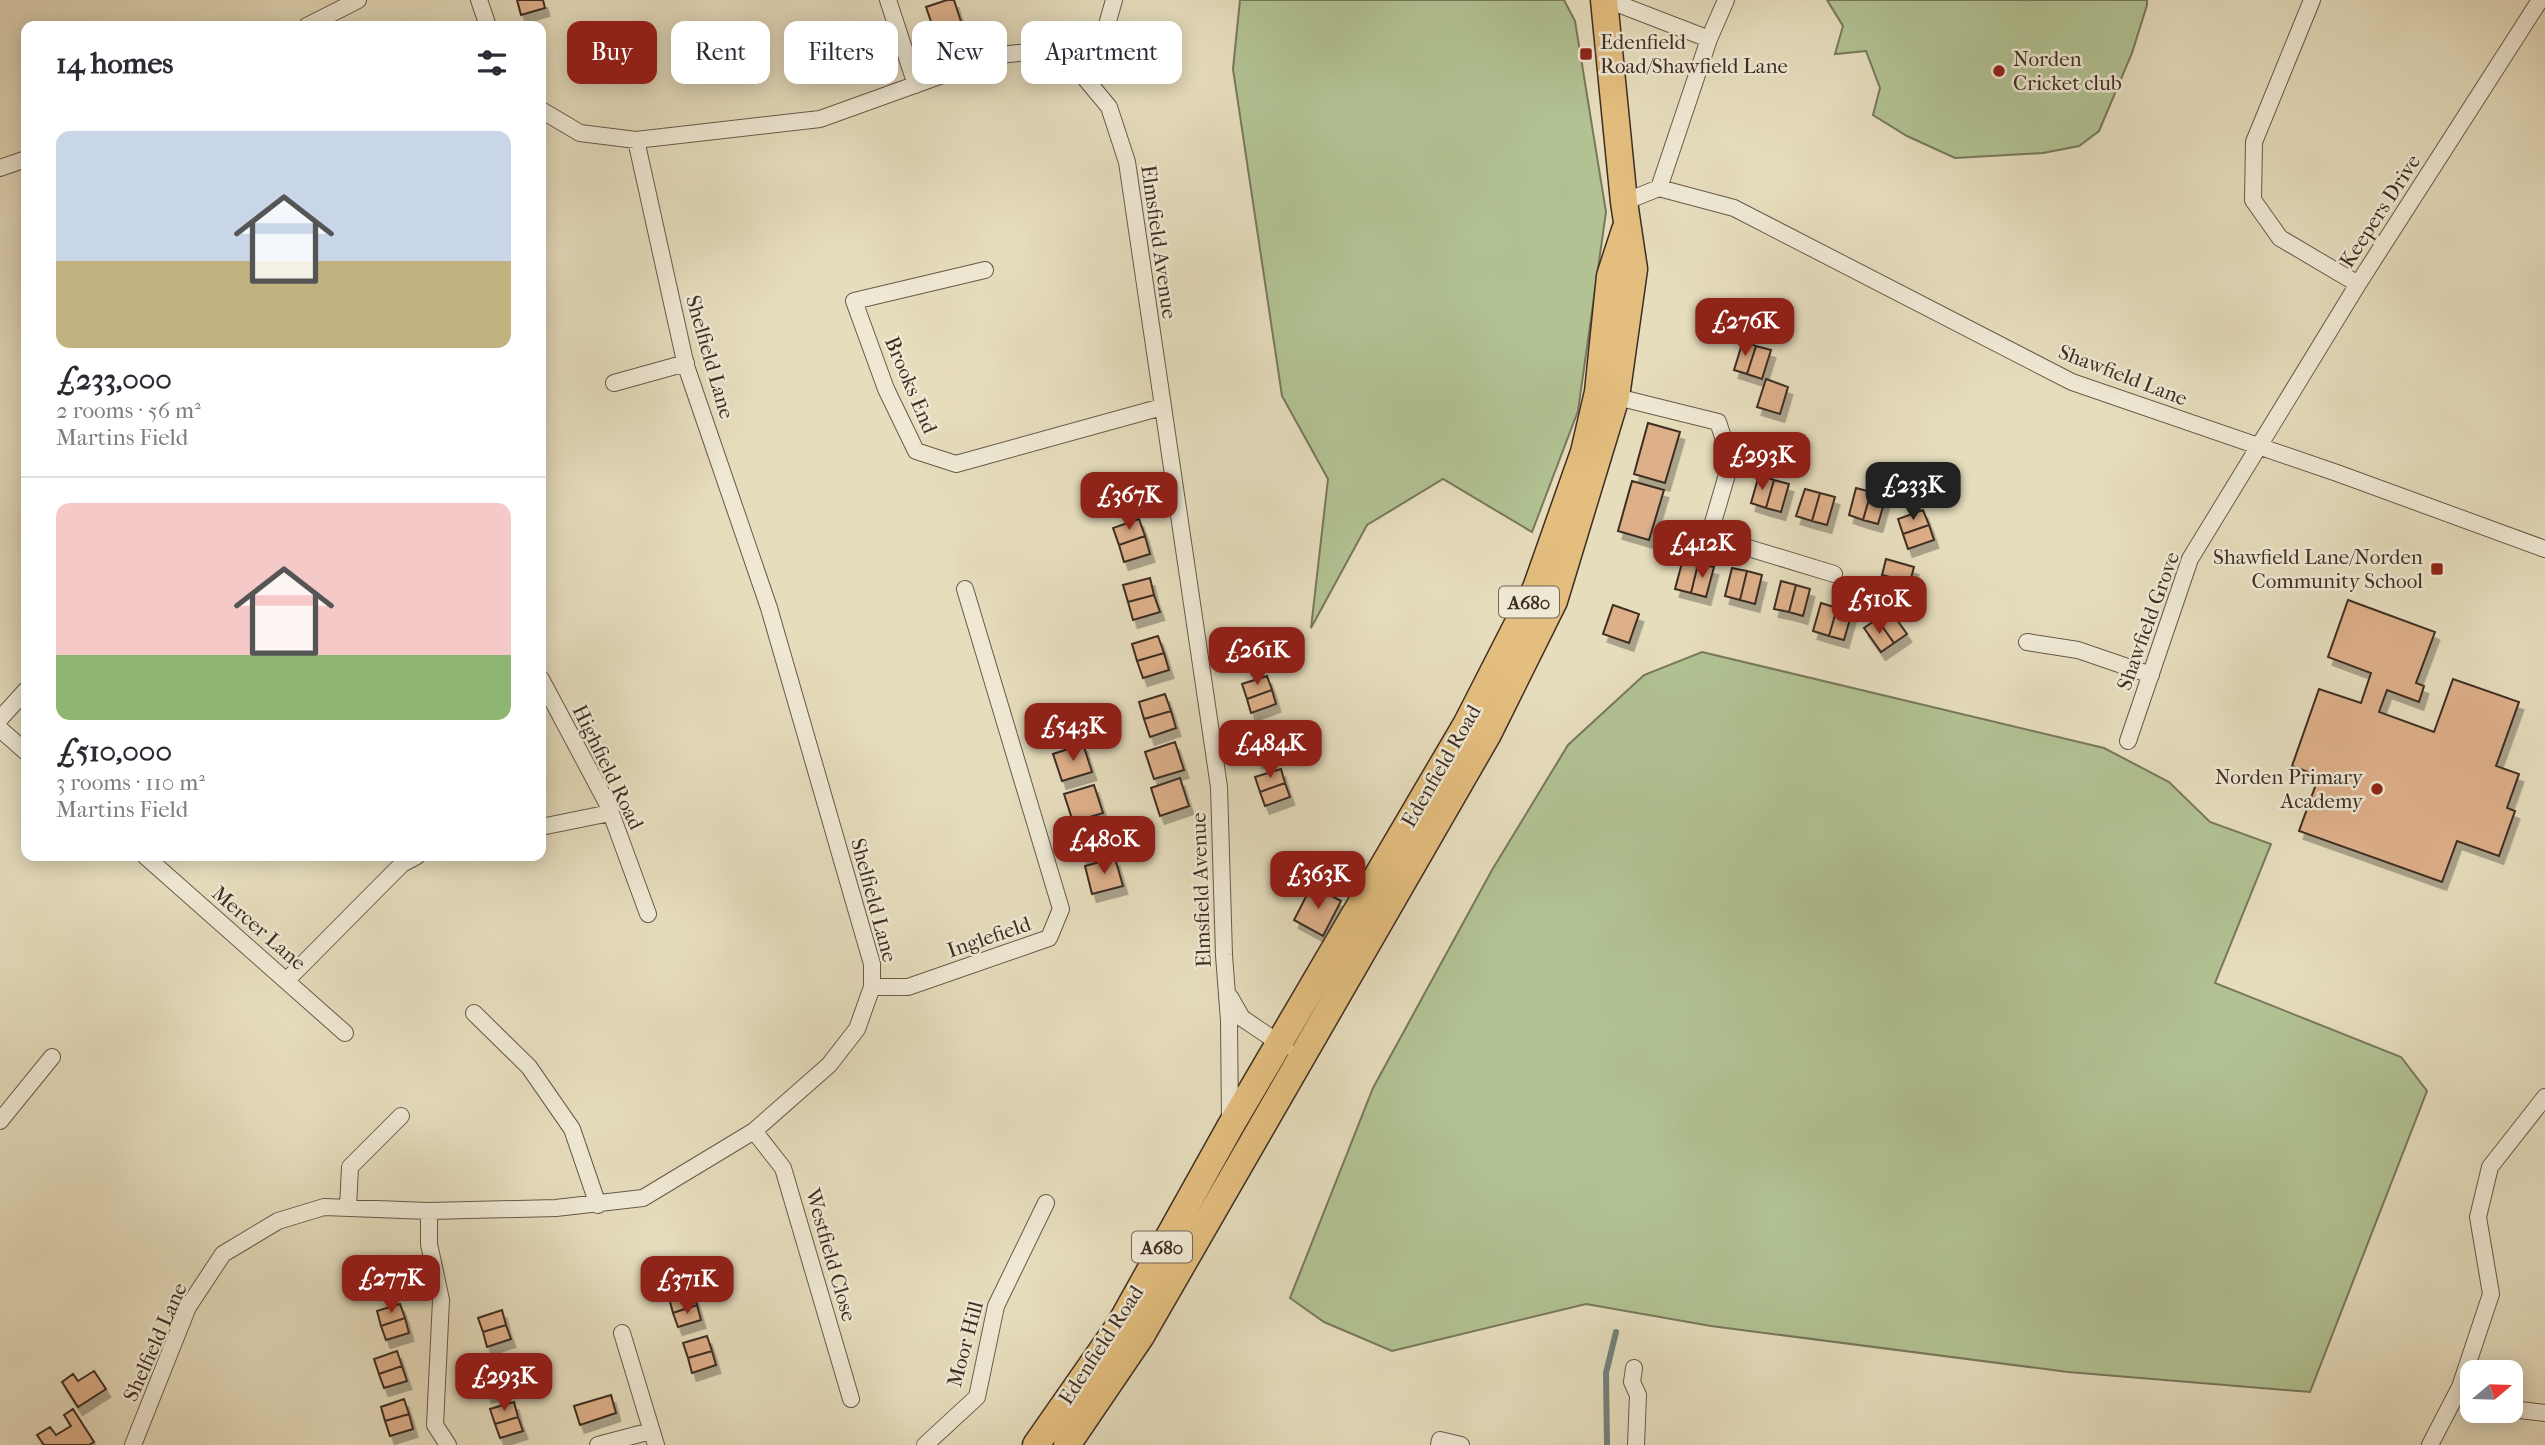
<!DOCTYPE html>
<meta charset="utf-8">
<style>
:root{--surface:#fff;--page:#f2f2f3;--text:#2b2b33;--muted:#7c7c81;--line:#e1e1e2;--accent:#8f2418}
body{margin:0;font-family:"IM FELL French Canon",serif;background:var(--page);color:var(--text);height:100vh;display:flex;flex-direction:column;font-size:26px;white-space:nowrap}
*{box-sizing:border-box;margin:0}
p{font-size:23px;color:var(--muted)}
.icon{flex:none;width:38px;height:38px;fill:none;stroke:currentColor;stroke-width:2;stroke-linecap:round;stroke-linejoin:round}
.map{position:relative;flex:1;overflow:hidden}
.drawer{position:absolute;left:21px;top:21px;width:525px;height:840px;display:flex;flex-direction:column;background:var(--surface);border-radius:14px;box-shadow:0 4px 18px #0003}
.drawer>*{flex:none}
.banner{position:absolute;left:567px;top:21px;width:665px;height:63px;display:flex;gap:14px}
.needle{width:46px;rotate:71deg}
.tools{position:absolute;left:2460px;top:1360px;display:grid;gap:14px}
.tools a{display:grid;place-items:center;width:63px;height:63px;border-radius:14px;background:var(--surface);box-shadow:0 4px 18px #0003;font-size:35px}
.price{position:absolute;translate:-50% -60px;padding:0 16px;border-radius:14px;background:var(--accent);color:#fff;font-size:23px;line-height:46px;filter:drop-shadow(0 2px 4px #0008)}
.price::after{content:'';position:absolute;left:50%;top:42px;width:21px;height:16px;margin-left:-10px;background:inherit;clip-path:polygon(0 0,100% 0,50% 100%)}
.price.current{background:#222;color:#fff}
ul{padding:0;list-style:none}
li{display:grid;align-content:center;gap:14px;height:371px;padding:0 35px}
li+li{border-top:2px solid var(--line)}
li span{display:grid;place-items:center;height:217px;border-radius:14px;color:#555}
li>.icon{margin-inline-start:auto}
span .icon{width:126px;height:126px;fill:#fffc;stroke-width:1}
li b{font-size:30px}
h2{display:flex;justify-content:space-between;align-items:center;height:84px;padding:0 35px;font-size:30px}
.pill{padding:0 24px;border-radius:14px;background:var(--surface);box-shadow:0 4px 18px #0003;font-size:24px;line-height:63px}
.pill.current{background:var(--accent);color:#fff}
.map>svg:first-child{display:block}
</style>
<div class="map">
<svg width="2545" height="1445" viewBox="0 0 2545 1445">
<defs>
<filter id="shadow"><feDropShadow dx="4.5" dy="8" stdDeviation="0" flood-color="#0004"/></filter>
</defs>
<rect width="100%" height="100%" fill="#e6ddbd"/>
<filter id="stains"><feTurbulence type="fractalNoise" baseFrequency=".00286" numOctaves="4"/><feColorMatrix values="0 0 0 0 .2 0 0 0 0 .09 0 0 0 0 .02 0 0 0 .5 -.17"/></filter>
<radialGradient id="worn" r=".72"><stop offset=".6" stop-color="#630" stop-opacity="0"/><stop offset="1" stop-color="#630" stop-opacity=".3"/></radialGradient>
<path fill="#b2c293" stroke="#78785c" stroke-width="2" d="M1240 0H1564L1575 21 1606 212 1578 411 1532 532 1443 479 1367 525 1311 628 1328 479 1282 396 1233 69Z
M1827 0H2147V5L2132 53 2099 131 2079 146 2043 153 1955 158 1907 136 1873 115 1880 88 1866 51 1835 54 1843 26Z
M1702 652 2104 748 2169 782 2210 822 2271 844 2215 983 2401 1057 2427 1091 2310 1392 2068 1372 1711 1326 1586 1304 1392 1351 1324 1322 1290 1298 1373 1088 1492 870 1568 745 1644 675Z"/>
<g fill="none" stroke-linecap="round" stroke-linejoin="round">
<path stroke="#73827c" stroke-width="6" d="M1607 1445 1606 1373 1616 1332"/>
</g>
<path fill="#deb08a" stroke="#3e2d24" stroke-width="2" filter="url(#shadow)" d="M517 0H543L545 8 521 15Z
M947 0H954L964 31 937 39 926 7Z
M1743 341 1756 346 1747 374 1734 370Z
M1756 346 1771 350 1762 379 1747 374Z
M1766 379 1788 387 1780 414 1757 407Z
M1648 423 1680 432 1665 483 1634 474Z
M1759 475 1774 480 1766 508 1751 503Z
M1774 480 1789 484 1781 512 1766 508Z
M1632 481 1664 490 1649 540 1618 531Z
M1856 488 1871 492 1863 520 1849 515Z
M1805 489 1820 493 1812 521 1796 516Z
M1871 492 1886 496 1878 524 1863 520Z
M1820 493 1835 497 1827 525 1812 521Z
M1923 510 1929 525 1903 534 1898 519Z
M1139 519 1145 536 1119 545 1113 528Z
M1929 525 1934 540 1908 549 1903 534Z
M1145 536 1150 554 1124 562 1119 545Z
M1683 559 1698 564 1691 593 1675 589Z
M1886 559 1914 567 1910 582 1882 575Z
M1698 564 1714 567 1706 597 1691 593Z
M1732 568 1747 571 1740 600 1725 596Z
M1747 571 1762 575 1755 604 1740 600Z
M1882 575 1910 582 1906 598 1878 590Z
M1150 578 1154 595 1128 602 1123 585Z
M1781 581 1796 585 1789 612 1774 609Z
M1796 585 1810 589 1803 616 1789 612Z
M1154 595 1160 612 1133 620 1128 602Z
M2348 600 2435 632 2416 683 2424 686 2419 702 2387 690 2379 712 2434 732 2453 679 2519 702 2496 766 2519 774 2507 808 2515 811 2499 856 2457 841 2442 882 2299 831 2319 776 2292 766 2319 689 2361 703 2371 673 2328 657Z
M1821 603 1837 608 1829 636 1813 631Z
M1613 605 1639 614 1629 643 1603 634Z
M1837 608 1852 612 1844 640 1829 636Z
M1890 610 1907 634 1894 643 1877 619Z
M1877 619 1894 643 1881 652 1864 628Z
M1158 636 1164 653 1137 661 1132 644Z
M1164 653 1169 670 1143 678 1137 661Z
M1267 676 1272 690 1247 699 1242 684Z
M1272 690 1276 704 1251 713 1247 699Z
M1165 694 1171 711 1144 719 1139 702Z
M1171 711 1176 728 1150 737 1144 719Z
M1274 723 1278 737 1253 746 1249 732Z
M1278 737 1283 752 1258 760 1253 746Z
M1175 742 1184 770 1154 779 1145 752Z
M1083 744 1092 772 1062 781 1053 754Z
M1281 769 1285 783 1260 792 1255 777Z
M1180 778 1189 806 1160 816 1151 788Z
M1285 783 1290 797 1265 806 1260 792Z
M1094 785 1103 813 1073 822 1064 794Z
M1104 819 1113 847 1083 856 1074 828Z
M1115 858 1123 886 1092 894 1085 866Z
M1312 885 1341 901 1323 936 1294 920Z
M692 1291 697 1305 673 1313 669 1298Z
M400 1304 405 1318 381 1326 377 1311Z
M697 1305 701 1320 678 1327 673 1313Z
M502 1310 506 1325 483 1332 478 1318Z
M405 1318 409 1333 386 1340 381 1326Z
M506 1325 511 1339 487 1347 483 1332Z
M707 1336 712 1351 688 1358 683 1343Z
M397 1351 402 1366 379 1374 374 1359Z
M712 1351 716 1365 692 1373 688 1358Z
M502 1358 506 1373 483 1380 478 1366Z
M402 1366 407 1381 384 1388 379 1374Z
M94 1371 106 1389 78 1407 62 1382 73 1374 78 1381Z
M506 1373 511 1388 487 1395 483 1380Z
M611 1395 616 1413 580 1425 574 1406Z
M404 1399 409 1414 385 1421 381 1407Z
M514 1402 518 1417 495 1424 490 1409Z
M73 1409 94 1442 89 1445H44L37 1435 50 1427 56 1435 71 1426 64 1415Z
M409 1414 413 1429 390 1436 385 1421Z
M518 1417 523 1431 500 1438 495 1424Z"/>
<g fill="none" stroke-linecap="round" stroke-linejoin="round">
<defs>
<path id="minor" d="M479 0 488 26
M888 0 916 85
M1608 0 1709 39
M2312 0 2254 142 2253 200 2280 238 2358 284
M307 26 358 0
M1079 71 1104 35 1114 0
M541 110 580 133 636 140 820 119 998 55 1040 51 1079 71 1109 107 1127 162 1219 787 1224 955 1229 1021 1230 1121
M0 168 26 159
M1659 188 1709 39 1726 0
M1624 202 1659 188 1734 208 2072 382 2337 473 2545 549
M985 270 854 301 886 389 916 451 956 464 1162 407
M614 383 686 363
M1609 395 1718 422 1731 461 1709 536 1834 574
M2027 642 2078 650 2151 675
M541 679 608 805 648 914
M0 719 26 690
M0 729 26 752
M2128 741 2190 559 2358 284 2540 0
M541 827 610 813
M145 856 345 1033
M287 980 402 864 417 856
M872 987H908L1049 938 1061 909 965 589
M1230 997 1242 1018 1285 1047
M474 1013 529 1067 572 1129 598 1205
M0 1121 52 1057
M754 1131 783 1168 851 1399
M348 1208 350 1167 401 1116
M429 1211V1244L441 1300 435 1425 448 1445
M622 1333 656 1445
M1634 1368 1632 1382 1638 1395 1636 1445
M2511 1409 2545 1413
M133 1445 188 1307 223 1254 278 1221 324 1207 429 1211 556 1208 643 1198 754 1131 829 1065 857 1029 872 987V964L769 608 686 366 636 140
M598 1445 651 1431
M925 1445 977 1397 996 1306 1046 1203
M1439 1445 1440 1440 1461 1445
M2430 1445 2460 1387 2491 1294 2478 1217 2490 1167 2545 1097"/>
<path id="primary" d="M1036 1445 1119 1326 1230 1127 1467 723 1536 588 1584 452 1598 392 1610 276 1625 230
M1067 1445 1141 1336 1488 734 1554 601 1616 397 1634 269 1624 202 1604 0"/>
</defs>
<use href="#minor" stroke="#68594a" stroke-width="18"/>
<use href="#primary" stroke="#3e2d24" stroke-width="29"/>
<use href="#minor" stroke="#efe9d4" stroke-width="16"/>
<use href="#primary" stroke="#e3be7e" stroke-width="26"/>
</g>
<g fill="#8f2418" stroke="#efe9d4" stroke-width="2.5">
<rect x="1579" y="47" width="14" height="14" rx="3.5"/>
<circle cx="1999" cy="71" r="7"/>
<rect x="2430" y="562" width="14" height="14" rx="3.5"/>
<circle cx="2377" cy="789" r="7"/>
</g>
<g text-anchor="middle" stroke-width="5" stroke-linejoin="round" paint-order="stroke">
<g fill="#efe9d4" stroke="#736559" stroke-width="2">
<rect x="1499" y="586.5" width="60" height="31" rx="5"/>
<rect x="1132" y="1231.5" width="60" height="31" rx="5"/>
</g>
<g font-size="19" font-weight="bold" fill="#3e2d24">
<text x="1529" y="609">A680</text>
<text x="1162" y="1254">A680</text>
</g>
<g font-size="21" fill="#3e2d24" stroke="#efe9d4" text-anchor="start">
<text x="1600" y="49">Edenfield<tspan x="1600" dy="24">Road/Shawfield Lane</tspan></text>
<text x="2013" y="66">Norden<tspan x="2013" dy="24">Cricket club</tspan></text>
<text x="2423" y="564" text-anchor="end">Shawfield Lane/Norden<tspan x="2423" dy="24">Community School</tspan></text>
<text x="2363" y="784" text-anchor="end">Norden Primary<tspan x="2363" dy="24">Academy</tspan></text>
</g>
<g font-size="21" fill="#3e2d24" stroke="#efe9d4">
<text transform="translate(2380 211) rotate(-57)" y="7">Keepers Drive</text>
<text transform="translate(1159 242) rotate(82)" y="7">Elmsfield Avenue</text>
<text transform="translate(710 357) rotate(74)" y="7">Shelfield Lane</text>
<text transform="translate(2123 375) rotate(21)" y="7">Shawfield Lane</text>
<text transform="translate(911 385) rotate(67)" y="7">Brooks End</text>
<text transform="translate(2148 621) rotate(-70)" y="7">Shawfield Grove</text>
<text transform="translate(1441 766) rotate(-60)" y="7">Edenfield Road</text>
<text transform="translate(608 767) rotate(64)" y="7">Highfield Road</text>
<text transform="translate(1201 890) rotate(-92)" y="7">Elmsfield Avenue</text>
<text transform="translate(874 900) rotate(75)" y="7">Shelfield Lane</text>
<text transform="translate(259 928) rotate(41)" y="7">Mercer Lane</text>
<text transform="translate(989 937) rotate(-19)" y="7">Inglefield</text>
<text transform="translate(831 1255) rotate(74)" y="7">Westfield Close</text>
<text transform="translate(155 1342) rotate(-66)" y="7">Shelfield Lane</text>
<text transform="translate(965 1344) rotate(-75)" y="7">Moor Hill</text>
<text transform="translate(1101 1345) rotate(-57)" y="7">Edenfield Road</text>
</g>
</g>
<rect width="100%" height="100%" filter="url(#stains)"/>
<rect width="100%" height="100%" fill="url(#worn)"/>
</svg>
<div class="tools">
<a><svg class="needle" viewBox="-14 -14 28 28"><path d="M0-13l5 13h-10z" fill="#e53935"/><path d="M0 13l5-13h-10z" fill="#7c7c81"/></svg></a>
</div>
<b class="price" style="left:1745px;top:358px">£276K</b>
<b class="price" style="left:1762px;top:492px">£293K</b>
<b class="price current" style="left:1913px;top:522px">£233K</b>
<b class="price" style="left:1129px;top:532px">£367K</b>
<b class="price" style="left:1702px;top:580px">£412K</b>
<b class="price" style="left:1879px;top:636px">£510K</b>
<b class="price" style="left:1257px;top:687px">£261K</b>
<b class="price" style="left:1073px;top:763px">£543K</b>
<b class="price" style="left:1270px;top:780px">£484K</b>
<b class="price" style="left:1104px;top:876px">£480K</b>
<b class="price" style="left:1318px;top:911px">£363K</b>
<b class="price" style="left:391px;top:1315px">£277K</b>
<b class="price" style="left:687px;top:1316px">£371K</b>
<b class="price" style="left:504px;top:1413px">£293K</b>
<div class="banner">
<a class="pill current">Buy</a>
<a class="pill">Rent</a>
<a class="pill">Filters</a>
<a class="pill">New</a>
<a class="pill">Apartment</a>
</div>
<section class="drawer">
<h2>14 homes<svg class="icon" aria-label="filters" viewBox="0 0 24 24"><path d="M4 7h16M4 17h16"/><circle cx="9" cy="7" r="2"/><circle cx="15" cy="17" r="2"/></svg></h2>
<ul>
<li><span style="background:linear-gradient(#c9d6e8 60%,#c2b280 0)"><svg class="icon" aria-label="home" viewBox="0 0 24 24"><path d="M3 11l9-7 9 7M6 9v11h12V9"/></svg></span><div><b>£233,000</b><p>2 rooms · 56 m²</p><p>Martins Field</p></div></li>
<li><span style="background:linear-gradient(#f6c9c9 70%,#8fb573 0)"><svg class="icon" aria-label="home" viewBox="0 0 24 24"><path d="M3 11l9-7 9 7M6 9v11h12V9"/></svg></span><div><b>£510,000</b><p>3 rooms · 110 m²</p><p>Martins Field</p></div></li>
</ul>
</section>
</div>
